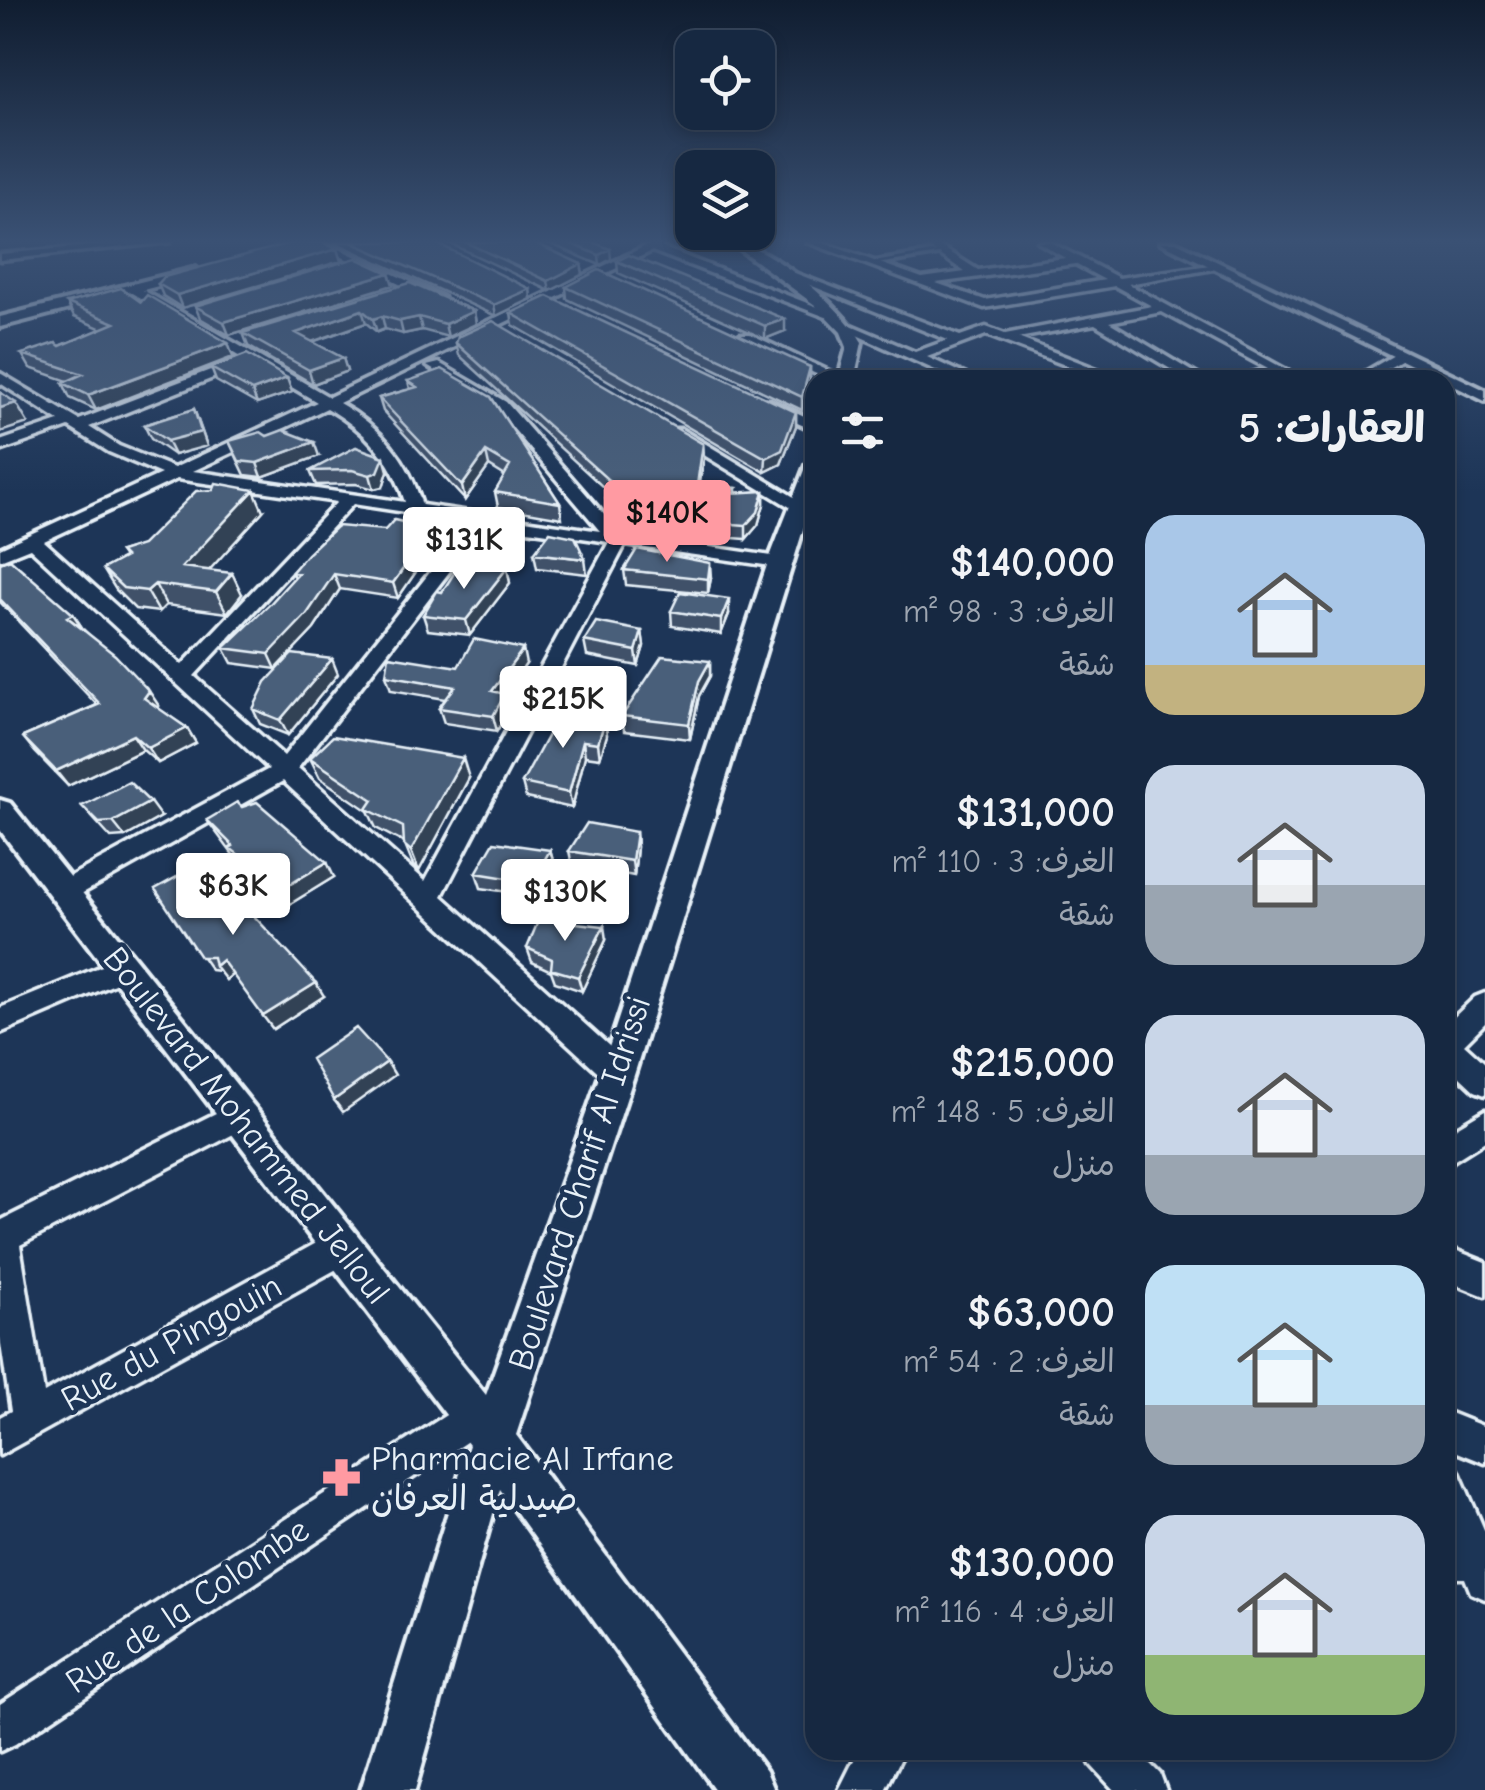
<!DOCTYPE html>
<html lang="ar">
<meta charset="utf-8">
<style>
:root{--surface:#162841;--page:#1f3048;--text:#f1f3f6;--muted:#9ea6b1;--line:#35445a;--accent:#ff9aa2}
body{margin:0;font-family:"Comic Neue","Playpen Sans Arabic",sans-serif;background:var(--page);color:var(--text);direction:rtl;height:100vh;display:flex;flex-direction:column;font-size:38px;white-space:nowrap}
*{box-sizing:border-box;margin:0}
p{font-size:32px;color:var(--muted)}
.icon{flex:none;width:55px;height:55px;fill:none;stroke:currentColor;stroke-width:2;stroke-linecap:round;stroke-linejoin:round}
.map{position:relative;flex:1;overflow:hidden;direction:ltr}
.sheet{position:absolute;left:805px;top:370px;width:650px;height:1390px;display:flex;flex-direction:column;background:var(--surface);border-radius:30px;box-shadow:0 5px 15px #0003,0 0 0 2px var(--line);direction:rtl}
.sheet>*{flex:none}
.buttons{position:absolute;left:675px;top:30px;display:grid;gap:20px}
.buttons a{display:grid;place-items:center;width:100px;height:100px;border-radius:20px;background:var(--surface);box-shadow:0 5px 15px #0003,0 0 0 2px var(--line);font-size:50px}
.price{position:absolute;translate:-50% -85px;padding:0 22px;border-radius:10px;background:#fff;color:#222;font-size:32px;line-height:65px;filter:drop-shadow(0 2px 5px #0008)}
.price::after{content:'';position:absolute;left:50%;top:60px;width:30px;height:22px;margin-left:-15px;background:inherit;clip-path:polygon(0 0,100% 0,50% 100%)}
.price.on{background:var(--accent);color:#111}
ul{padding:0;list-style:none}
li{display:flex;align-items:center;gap:30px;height:250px;padding:0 30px}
li span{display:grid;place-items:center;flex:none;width:280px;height:200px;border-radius:30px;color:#555}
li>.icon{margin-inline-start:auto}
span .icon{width:120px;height:120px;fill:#fffc;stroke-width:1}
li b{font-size:42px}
h2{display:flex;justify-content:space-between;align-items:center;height:120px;padding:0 30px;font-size:42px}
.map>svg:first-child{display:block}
</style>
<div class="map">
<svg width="1485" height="1790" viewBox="0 0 1485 1790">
<rect width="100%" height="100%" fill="#1d3557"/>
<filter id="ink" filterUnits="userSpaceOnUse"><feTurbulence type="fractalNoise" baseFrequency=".01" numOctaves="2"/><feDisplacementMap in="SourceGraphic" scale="20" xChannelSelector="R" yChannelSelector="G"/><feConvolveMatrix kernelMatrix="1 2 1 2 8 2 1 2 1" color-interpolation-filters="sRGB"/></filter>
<g filter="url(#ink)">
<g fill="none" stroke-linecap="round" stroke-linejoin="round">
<defs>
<path id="service" d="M943 250 945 253 871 265 868 263Z"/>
<path id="minor" d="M133 242H170L0 260V254Z
M311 242H324L443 297 433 300Z
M654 242H667L661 247 836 314 826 317 652 251 339 403C380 426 408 458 422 505L600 531 496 408 427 366 439 363 506 402 621 534 779 557 788 562 779 567 625 545 442 896 628 1063 632 1072 628 1081 618 1085 608 1081 283 781 72 899H54L51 892 54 885 269 769 30 548 0 560V548L161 474 109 452 69 427 0 451V441L59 421 0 383V373L79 420 242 358 130 292 134 285 329 397ZM251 363 317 402 174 468 119 446 89 427ZM327 408C366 431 392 458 405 502L193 471ZM177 479 337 502 182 665 44 541ZM353 504 470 522 284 756 194 676ZM486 524 609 542 425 881 298 768Z
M807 242H821L922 278 965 272 922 242H934L978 270 1065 258 1038 242H1050L1119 278 1217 264 1213 269 1128 284 1305 380H1288L1279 375 1224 380 1268 369 1162 312 1109 322 1206 380H1189L1095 324 1018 338 1125 380H1105L986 335 927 357 977 380H958L841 328 851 325 915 352 948 340 782 274 792 272 960 336 986 327 1005 334 1152 306 1115 286 984 308ZM1075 264 1105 280 985 300 936 283Z
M740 334H750L848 380H830L740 340Z
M1396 354 1408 357 1368 380H1351Z
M760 400H770L815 421V431L760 406Z
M671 429H681L809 506 795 510 671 435Z
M124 957 133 960 137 968 133 976 0 1033V1008Z
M1485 993V1023L1464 1044 1485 1063V1095L1475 1091 1445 1063V1026L1475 997Z
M238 1102 249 1106 253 1116 249 1126 20 1245 44 1393 331 1235 343 1231 355 1235 359 1247 355 1259 0 1455V1417L11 1411 0 1337V1221Z
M1485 1110V1141L1445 1166V1134Z
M1445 1246 1485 1262V1296L1445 1280Z
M474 1397 487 1402 492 1415 487 1428 15 1744 0 1751V1704Z
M1445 1411 1485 1427V1463L1445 1447Z
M1445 1464 1458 1470 1485 1532V1599L1471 1593 1465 1578H1445V1538H1449Z
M859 1750H905L885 1790H839Z
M1084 1750H1136L1160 1774 1166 1790H1114L1091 1765Z"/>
<path id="tertiary" d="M730 242C767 242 844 309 862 342L854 380H838L847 347 841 332 815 305Z
M1160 242H1176L1485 390V401Z
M196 268 201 275 0 327V317Z
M815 459V491L635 1072 516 1435 766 1771 774 1790H715L500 1489 415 1790H361L469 1445 0 830V800L10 803 486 1395 601 1072 768 562 806 465Z"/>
</defs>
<use href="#service" stroke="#e8f1f8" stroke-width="8"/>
<use href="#minor" stroke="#e8f1f8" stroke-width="7"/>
<use href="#tertiary" stroke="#e8f1f8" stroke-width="8"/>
<use href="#service" fill="#1d3557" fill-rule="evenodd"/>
<use href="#minor" fill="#1d3557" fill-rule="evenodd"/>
<use href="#tertiary" fill="#1d3557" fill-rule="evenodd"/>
</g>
<path fill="#3f5169" stroke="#e8f1f8" stroke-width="2.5" d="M334 242H434L530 289 531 299 496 316Z
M447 242H534L581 264 583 274 550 291Z
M546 242H593L611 259 600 265Z
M341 261 182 308 163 296 158 284Z
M617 261 785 331 765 339 618 273Z
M410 283 474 311 476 324 448 337 422 330 403 334 385 329 377 332 366 323 312 342 343 358 347 371 313 384 248 346 243 333Z
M393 285 229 335 200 318 195 306Z
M566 287 810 367V380L802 410 567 299Z
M141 302 233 357 96 410 70 398 63 383 68 381 30 368 22 354 60 346 102 329 74 317 67 303Z
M511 313 796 412V426L781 464 765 472 513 325Z
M456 343 703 444 704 458 699 486 736 488V493L764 491V504L758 525 746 539 732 538 692 517 654 527 610 516 607 513 606 499 614 497 459 355Z
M211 368 292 392 257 404 216 381Z
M408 381 491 397 560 503 562 518 498 507 495 492 505 476 489 466 465 500 383 411 379 398 410 389Z
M194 409 207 446 174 455 151 439 144 425Z
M267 436 319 456 262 477 245 475 229 441Z
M356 447 388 471 383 487 374 489 356 484 316 485 310 471Z
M263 511 209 570 242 594 227 613 166 605 159 612 135 609 116 590 103 569 124 558 120 552Z
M385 530 444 531 398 598 340 589 314 629 276 669 232 663 224 648 270 604 294 578 292 572Z
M534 553 585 559 587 574 537 568Z
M0 563 73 614 83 629 159 706 157 708 187 728 196 743 158 763 143 750 68 786 35 752 23 737 97 705 0 602Z
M507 568 510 583 470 635 428 630 423 615 442 592Z
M624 570 711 578 708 593 626 585Z
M671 611 729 614 721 634 672 626Z
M642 631 644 646 638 666 587 656 584 641Z
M710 661V676L699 696 690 739 624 731 622 716Z
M526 664 505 694 509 709 497 731 444 723 439 708 445 699 391 690 386 675 458 667Z
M338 674 288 735 260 724 253 709Z
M605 720 607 735 600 758 585 756 572 808 526 798 522 783Z
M310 758 469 778 419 871 413 865 404 843 376 828 368 811 320 778Z
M82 806 161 817 125 837 111 838Z
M242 807 334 877 290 904 239 863 207 820Z
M636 832 637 847 634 876 572 865 569 851Z
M550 850 554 864 536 896 481 888 476 873Z
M155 889 324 996 273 1029 233 974 226 980 219 971 211 970Z
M606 940 582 991 555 982 551 971 532 962 527 948Z"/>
<path fill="#334255" stroke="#e8f1f8" stroke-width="2.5" d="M337 249 341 261 182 308 177 295Z
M610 249 611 259 600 265 599 255Z
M581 264 583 274 550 291 548 281Z
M389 273 393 285 229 335 224 322Z
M530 289 531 299 496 316 494 305Z
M362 310 366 323 300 346 296 333Z
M474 311 476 324 448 337 445 324Z
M382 316 385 329 377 332 373 319Z
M419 317 422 330 403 334 400 321Z
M785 319V331L765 339V326Z
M228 343 233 357 96 410 88 395Z
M343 358 347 371 313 384 309 370Z
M810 367V380L802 410V397Z
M287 378 292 392 257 404 252 391Z
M16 403 28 423 0 432V408Z
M194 409 207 446 174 455 167 441Z
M796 412V426L781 464 765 472 766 458Z
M314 442 319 456 262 477 257 463Z
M703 444 704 458 697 499V485Z
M486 452 489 466 465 500 462 486Z
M384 457 388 471 383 487 374 489 370 475Z
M254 490 263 511 193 588 182 567Z
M764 491V504L758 525 746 539V525Z
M691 503 692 517 654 527 653 514Z
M440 517 444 531 398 598 393 583Z
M710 563 711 578 708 593V579Z
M507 568 510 583 470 635 466 620Z
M232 573 242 594 227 613 216 592Z
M334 574 340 589 314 629 276 669 269 654Z
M155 584 166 605 159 612 147 591Z
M729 599V614L721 634V619Z
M73 614 83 629 67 617Z
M642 631 644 646 638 666 636 651Z
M523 649 526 664 505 694 509 709 497 731 493 716 492 691Z
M332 659 338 674 288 735 280 720Z
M710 661V676L699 696 690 739 689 724 699 681Z
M149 691 159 706 153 713 144 698Z
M605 720 607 735 600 758 598 743Z
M187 728 196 743 158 763 148 748Z
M133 735 143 750 68 786 56 771Z
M583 741 585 756 572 808 569 793Z
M463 758 469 778 419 871 411 851Z
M150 802 161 817 125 837 113 822Z
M636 832 637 847 634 876 632 861Z
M550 850 554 864 536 896 532 882Z
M327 862 334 877 290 904 282 889Z
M604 926 606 940 582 991 578 977Z
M222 960 233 974 226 980 215 966Z
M316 983 324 996 273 1029 263 1016Z
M387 1062 395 1075 343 1112 334 1100Z"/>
<path fill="#495e7a" stroke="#e8f1f8" stroke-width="2.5" d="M294 242H322L337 249 177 295 158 284 164 277Z
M351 242H434L530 289 494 305Z
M465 242H533L581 264 548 281Z
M567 242H593L610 249 599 255Z
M629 255 785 319 765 326 617 261Z
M356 258 389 273 224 322 195 306Z
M599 270 810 367 802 397 566 287Z
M410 283 474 311 445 324 419 317 400 321 382 316 373 319 362 310 296 333 343 358 309 370 243 333Z
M121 288 141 302 147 295 228 343 88 395 63 383 83 374 22 354 56 343 60 346 115 323 67 303Z
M548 296 796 412 782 450 766 458 511 313Z
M493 321 703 444 697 485 736 488 729 493 764 491 758 512 746 525 732 524 691 503 653 514 609 502 606 499 625 495 456 343 458 337Z
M247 354 287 378 252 391 211 368Z
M442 369 491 397 560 503 495 492 510 466 486 452 462 486 379 398 417 387 408 381Z
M0 392 16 403 0 408Z
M194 409 201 432 167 441 144 425Z
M283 430 314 442 257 463 239 461 229 441 261 432 267 436Z
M356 447 384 457 378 472 370 475 352 470 310 471Z
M216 483 254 490 182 567 232 573 216 592 155 584 147 591 123 588 103 569 125 557 120 552 142 545 196 491 213 490Z
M409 514 440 517 393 583 334 574 307 614 269 654 224 648 270 604 298 573 292 572 307 554 337 526 385 530 394 520 403 522Z
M550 532 575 537 585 559 534 553Z
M637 549 710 563 708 579 624 570Z
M10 559 73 614 67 617 115 655 149 691 144 698 187 728 148 748 133 735 56 771 23 737 100 704 0 599V563Z
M460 564 507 568 466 620 423 615 437 591 442 592Z
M680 592 729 599 721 619 671 611Z
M596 622 642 631 636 651 584 641Z
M474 639 523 649 492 691 505 694 493 716 439 708 455 687 386 675 389 656 458 667Z
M292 654 332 659 280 720 253 709 266 682Z
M662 656 710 661 699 681 689 724 622 716Z
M561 711 605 720 598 743 583 741 569 793 522 783Z
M333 736 463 758 411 851 404 845 403 827 367 809 373 800 310 758Z
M129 782 150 802 113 822 99 823 82 806Z
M237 802 242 807 257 802 327 862 282 889 230 848 233 846 207 820Z
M587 823 636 832 632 861 569 851Z
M494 842 550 850 532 882 476 873Z
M204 862 316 983 263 1016 222 960 215 966 213 957H200L155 889Z
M539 919 604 926 578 977 551 969 552 959 527 948Z
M356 1028 387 1062 334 1100 311 1059Z"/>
</g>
<linearGradient id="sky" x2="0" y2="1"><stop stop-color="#101d30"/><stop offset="0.49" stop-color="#3a5174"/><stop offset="1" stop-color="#3a5174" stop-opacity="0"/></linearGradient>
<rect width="1485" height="492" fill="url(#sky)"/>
<defs>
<symbol id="pharmacy-bare" viewBox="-9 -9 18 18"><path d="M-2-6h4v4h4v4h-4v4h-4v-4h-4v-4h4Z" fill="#ff9aa2" stroke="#1d3557" stroke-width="2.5" paint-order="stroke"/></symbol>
</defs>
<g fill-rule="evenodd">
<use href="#pharmacy-bare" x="314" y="1450" width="55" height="55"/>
</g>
<g text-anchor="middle" stroke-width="9" stroke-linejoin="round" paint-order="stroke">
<g font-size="35" fill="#e8f1f8" stroke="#1d3557">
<text transform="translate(247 1125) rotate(52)" y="12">Boulevard Mohammed Jelloul</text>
<text transform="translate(579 1183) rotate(-72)" y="12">Boulevard Charif Al Idrissi</text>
<text transform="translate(171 1342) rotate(-29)" y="12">Rue du Pingouin</text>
<text transform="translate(187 1605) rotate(-34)" y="12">Rue de la Colombe</text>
</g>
<g font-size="35" fill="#e8f1f8" stroke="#1d3557" text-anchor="start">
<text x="371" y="1470">Pharmacie Al Irfane<tspan x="371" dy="40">صيدلية العرفان</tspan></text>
</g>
</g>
</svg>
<div class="buttons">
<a><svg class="icon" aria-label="locate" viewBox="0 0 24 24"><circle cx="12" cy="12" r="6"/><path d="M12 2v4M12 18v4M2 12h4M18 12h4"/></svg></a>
<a><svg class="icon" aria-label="layers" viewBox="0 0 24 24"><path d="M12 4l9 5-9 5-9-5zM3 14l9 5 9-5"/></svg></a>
</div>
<b class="price on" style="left:667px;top:565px">$140K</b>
<b class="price" style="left:464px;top:592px">$131K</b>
<b class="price" style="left:563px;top:751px">$215K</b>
<b class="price" style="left:233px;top:938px">$63K</b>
<b class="price" style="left:565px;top:944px">$130K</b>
<section class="sheet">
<h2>العقارات: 5<svg class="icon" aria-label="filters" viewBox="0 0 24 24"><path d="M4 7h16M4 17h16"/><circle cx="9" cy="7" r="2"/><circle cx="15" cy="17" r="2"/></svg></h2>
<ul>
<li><span style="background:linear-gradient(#a9c7e8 75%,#c2b280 0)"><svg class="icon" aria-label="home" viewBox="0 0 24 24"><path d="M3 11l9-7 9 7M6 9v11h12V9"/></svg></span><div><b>$140,000</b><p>الغرف: 3 · 98 m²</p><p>شقة</p></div></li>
<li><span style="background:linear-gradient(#c9d6e8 60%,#9aa5b1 0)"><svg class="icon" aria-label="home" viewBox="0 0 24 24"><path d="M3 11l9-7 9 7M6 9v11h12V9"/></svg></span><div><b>$131,000</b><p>الغرف: 3 · 110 m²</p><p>شقة</p></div></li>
<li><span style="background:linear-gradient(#c9d6e8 70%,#9aa5b1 0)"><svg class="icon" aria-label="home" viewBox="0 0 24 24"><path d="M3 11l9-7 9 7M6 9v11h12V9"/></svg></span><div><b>$215,000</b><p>الغرف: 5 · 148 m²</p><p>منزل</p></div></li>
<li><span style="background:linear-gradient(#bfe0f5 70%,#9aa5b1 0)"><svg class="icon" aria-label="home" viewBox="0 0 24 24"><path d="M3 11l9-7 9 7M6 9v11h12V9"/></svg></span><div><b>$63,000</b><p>الغرف: 2 · 54 m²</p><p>شقة</p></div></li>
<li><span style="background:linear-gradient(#c9d6e8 70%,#8fb573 0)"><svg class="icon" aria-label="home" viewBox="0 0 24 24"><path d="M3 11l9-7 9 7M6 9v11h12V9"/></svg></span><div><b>$130,000</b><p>الغرف: 4 · 116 m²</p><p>منزل</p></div></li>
</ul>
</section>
</div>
